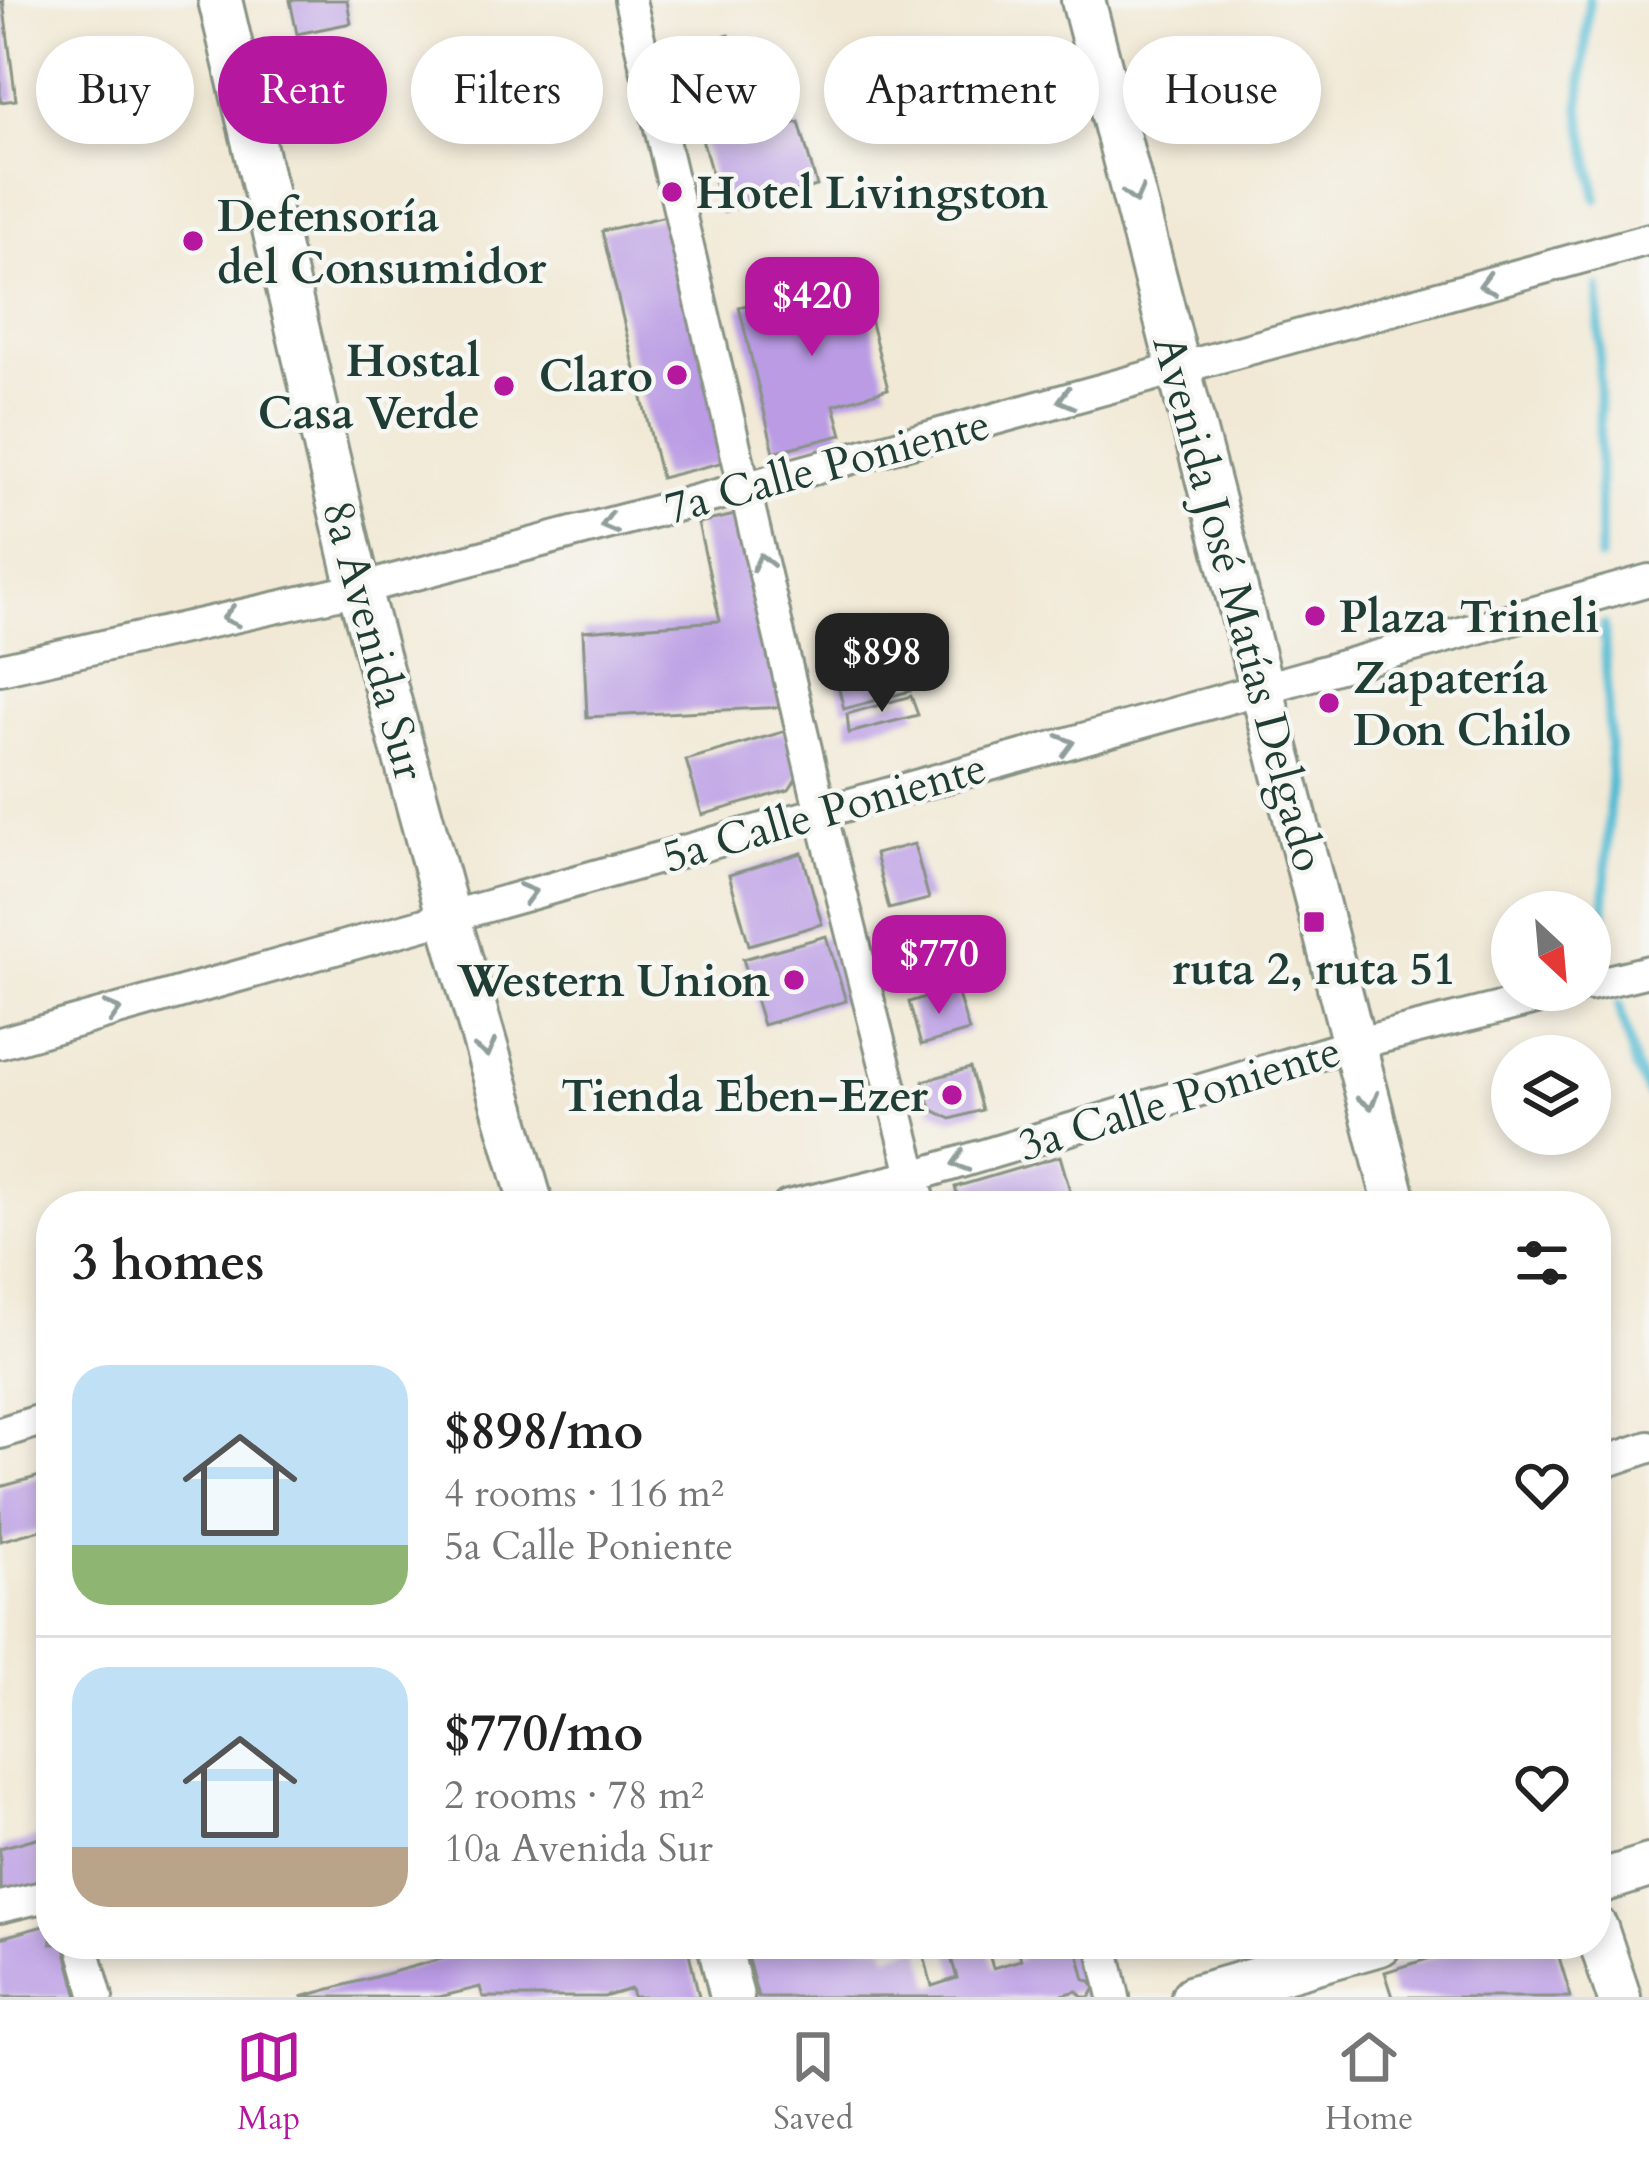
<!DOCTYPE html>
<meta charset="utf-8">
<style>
:root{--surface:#fff;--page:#f6f6f6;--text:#222;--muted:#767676;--line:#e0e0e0;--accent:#b5179e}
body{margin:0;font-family:Cardo,serif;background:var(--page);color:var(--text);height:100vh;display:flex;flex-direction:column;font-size:45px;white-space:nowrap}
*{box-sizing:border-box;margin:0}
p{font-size:39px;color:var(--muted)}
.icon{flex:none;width:66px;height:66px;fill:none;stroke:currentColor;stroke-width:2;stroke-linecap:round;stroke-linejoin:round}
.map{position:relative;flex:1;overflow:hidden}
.drawer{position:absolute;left:36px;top:1191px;width:1575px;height:768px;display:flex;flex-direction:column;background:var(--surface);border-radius:48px;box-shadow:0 6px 18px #0003}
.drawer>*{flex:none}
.top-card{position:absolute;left:36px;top:36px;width:1578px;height:108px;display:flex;gap:24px}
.needle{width:78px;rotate:154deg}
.tools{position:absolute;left:1491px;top:891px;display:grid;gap:24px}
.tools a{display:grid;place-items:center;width:120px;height:120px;border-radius:50%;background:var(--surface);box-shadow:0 6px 18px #0003;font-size:60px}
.price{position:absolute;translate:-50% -102px;padding:0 27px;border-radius:24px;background:var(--accent);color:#fff;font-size:39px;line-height:78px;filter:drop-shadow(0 3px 6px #0008)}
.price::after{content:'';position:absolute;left:50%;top:72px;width:36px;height:27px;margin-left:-18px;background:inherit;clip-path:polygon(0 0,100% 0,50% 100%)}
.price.on{background:#222;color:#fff}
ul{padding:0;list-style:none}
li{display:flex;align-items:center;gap:36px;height:300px;padding:0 36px}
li+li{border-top:3px solid var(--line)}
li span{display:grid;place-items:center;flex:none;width:336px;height:240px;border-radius:36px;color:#555}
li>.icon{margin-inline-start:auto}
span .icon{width:144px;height:144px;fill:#fffc;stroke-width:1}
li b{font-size:51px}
h2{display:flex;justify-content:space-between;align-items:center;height:144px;padding:0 36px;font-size:51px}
.pill{padding:0 42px;border-radius:54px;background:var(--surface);box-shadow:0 6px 18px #0003;font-size:42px;line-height:108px}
.pill.on{background:var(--accent);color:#fff}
.dock{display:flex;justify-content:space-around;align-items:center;height:168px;border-top:3px solid var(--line);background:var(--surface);font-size:33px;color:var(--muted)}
.dock a{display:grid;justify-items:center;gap:6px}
.dock .on{color:var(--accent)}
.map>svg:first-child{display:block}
</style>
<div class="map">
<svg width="1649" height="1997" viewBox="0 0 1649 1997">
<rect width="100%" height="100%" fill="#f6f6f2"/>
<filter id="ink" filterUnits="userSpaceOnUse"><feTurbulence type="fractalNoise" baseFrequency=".00833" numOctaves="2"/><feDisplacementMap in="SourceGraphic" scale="24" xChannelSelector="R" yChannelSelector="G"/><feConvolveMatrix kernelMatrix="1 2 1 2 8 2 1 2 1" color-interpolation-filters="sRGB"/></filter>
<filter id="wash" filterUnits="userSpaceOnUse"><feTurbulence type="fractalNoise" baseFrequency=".004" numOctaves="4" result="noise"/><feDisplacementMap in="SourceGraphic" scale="48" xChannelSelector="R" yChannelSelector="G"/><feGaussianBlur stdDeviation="2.7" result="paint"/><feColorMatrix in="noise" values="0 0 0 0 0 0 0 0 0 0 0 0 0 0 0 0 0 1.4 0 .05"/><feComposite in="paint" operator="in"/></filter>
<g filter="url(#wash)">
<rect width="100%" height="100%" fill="#f1e9d5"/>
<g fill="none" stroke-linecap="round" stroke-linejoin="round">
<path stroke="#55bcd3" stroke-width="10" d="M1589 0 1580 107 1597 199
M1599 288 1600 558
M1603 936 1611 774 1604 625
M1619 1005 1635 1066 1649 1095"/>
</g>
<g id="blocks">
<path fill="#ba9be4" d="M290 0H347L351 23 297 34Z
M3 1 16 100 0 102V2Z
M729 35 758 134 799 122 817 186 723 212 676 49Z
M670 215 728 461 661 478 602 231Z
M859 276 888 389 834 405 842 435 774 452 739 307Z
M735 515 783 707 587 717 583 631 720 621 698 523Z
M902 664 910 691 844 709 837 682Z
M911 696 918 715 849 733 847 714Z
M786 731 799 774 789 790 702 815 686 760Z
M914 844 929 899 889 909 875 854Z
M802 853 822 924 749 945 729 875Z
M826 936 846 1001 763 1025 743 959Z
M956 988 969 1031 921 1045 909 1002Z
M970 1068 982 1110 951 1119 931 1109 923 1081Z
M1060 1156 1071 1194 1032 1206H960L955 1187Z
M51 1473V1527L0 1541V1487Z
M51 1834V1889L0 1902V1848Z
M51 1924V1944H64L78 1997H0V1938Z
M496 1944H687L699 1997H633L631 1989 604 1997H483L480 1987 439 1997H301Z
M744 1944H885L888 1955 921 1945 932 1986 957 1978 947 1944H986L993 1968 1021 1960 1017 1944H1076L1085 1980 1091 1981 1095 1988 1090 1997H1082L1077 1991 1055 1997H758Z
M1476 1944H1555L1571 1997H1393L1385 1972Z"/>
</g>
</g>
<g filter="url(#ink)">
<use href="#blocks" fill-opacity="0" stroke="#889384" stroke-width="3"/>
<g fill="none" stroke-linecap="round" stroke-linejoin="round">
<defs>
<path id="street" d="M630 0 821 813 921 1206
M0 669 359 589 744 488 1649 239
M1590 985 1649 971
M0 1043 1649 580
M788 1206 914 1176 1354 1044 1572 990
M0 1433 51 1417
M1596 1465 1649 1447
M0 1907 51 1895
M82 1944 97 1997
M1102 1944 1114 1997"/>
<path id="secondary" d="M220 0 359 589 448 915 532 1206
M1083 0 1396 1206
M1596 1883 1649 1866
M1596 1928 1619 1997
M719 1944 732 1997
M1193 1997 1380 1944"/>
</defs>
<use href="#street" stroke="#889384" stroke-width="36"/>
<use href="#secondary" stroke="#889384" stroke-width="48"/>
<use href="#street" stroke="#fff" stroke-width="30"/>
<use href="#secondary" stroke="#fff" stroke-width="42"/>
</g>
<defs><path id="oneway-chevron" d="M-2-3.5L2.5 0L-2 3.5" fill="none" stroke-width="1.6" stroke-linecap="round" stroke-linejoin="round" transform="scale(3)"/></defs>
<g stroke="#8f9e9a">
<use href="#oneway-chevron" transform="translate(1134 195) rotate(75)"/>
<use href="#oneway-chevron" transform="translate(1487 284) rotate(165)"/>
<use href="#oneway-chevron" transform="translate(1066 399) rotate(165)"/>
<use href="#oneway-chevron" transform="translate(609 524) rotate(165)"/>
<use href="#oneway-chevron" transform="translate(762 562) rotate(-103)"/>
<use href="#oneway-chevron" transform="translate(230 617) rotate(167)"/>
<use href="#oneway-chevron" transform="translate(1066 744) rotate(-16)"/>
<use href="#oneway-chevron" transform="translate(528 893) rotate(-15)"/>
<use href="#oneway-chevron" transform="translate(113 1011) rotate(-16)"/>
<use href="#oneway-chevron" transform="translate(486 1049) rotate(74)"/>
<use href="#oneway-chevron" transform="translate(1369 1101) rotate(75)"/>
<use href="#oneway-chevron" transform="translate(960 1162) rotate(163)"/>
</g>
</g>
<g fill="#b5179e" stroke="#f6f6f2" stroke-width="4.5">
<circle cx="672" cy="192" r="12"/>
<circle cx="193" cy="241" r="12"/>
<circle cx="677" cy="375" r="12"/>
<circle cx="504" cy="386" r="12"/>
<circle cx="1315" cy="616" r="12"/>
<circle cx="1329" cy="703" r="12"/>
<rect x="1302" y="910" width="24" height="24" rx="6"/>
<circle cx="794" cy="980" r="12"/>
<circle cx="952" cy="1095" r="12"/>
</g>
<g text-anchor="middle" stroke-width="9" stroke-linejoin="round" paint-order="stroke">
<g font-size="45" font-weight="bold" fill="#1f3d34" stroke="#f6f6f2" text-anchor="start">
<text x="696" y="208">Hotel Livingston</text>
<text x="217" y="231">Defensoría<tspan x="217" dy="52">del Consumidor</tspan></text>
<text x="480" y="376" text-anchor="end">Hostal<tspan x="480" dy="52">Casa Verde</tspan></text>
<text x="653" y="391" text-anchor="end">Claro</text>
<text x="1339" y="632">Plaza Trineli</text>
<text x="1353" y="693">Zapatería<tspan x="1353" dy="52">Don Chilo</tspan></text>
<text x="1314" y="984" text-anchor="middle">ruta 2, ruta 51</text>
<text x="770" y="996" text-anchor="end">Western Union</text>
<text x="928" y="1111" text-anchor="end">Tienda Eben-Ezer</text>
</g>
<g font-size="45" fill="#1f3d34" stroke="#f6f6f2">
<text transform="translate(827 465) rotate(-15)" y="16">7a Calle Poniente</text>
<text transform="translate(1240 603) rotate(75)" y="16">Avenida José Matías Delgado</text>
<text transform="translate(375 640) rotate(75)" y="16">8a Avenida Sur</text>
<text transform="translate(824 811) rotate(-16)" y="16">5a Calle Poniente</text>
<text transform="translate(1179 1097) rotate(-17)" y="16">3a Calle Poniente</text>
</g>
</g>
</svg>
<div class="tools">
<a><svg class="needle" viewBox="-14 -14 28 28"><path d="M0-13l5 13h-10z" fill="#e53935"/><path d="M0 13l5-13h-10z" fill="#767676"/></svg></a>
<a><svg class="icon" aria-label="layers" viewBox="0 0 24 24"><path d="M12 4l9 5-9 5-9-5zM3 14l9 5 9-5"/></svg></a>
</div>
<b class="price" style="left:812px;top:359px">$420</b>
<b class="price on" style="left:882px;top:715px">$898</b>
<b class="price" style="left:939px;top:1017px">$770</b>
<div class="top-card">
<a class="pill">Buy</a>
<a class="pill on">Rent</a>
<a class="pill">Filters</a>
<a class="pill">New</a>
<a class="pill">Apartment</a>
<a class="pill">House</a>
</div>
<section class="drawer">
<h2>3 homes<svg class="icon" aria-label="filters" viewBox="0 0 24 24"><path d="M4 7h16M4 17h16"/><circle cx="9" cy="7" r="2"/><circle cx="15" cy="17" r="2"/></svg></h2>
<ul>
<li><span style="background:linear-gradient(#bfe0f5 75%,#8fb573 0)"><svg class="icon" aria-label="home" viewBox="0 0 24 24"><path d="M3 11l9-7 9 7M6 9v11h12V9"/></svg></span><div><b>$898/mo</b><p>4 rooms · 116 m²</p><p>5a Calle Poniente</p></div><svg class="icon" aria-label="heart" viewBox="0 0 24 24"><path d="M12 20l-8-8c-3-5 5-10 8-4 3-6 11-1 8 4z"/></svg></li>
<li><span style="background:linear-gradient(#bfe0f5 75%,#b9a48a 0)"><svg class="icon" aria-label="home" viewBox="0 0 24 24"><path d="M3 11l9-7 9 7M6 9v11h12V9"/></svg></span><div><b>$770/mo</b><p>2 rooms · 78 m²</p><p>10a Avenida Sur</p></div><svg class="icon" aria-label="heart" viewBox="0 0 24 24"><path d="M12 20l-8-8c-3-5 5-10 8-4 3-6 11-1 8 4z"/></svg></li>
</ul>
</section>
</div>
<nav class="dock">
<a class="on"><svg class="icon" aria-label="map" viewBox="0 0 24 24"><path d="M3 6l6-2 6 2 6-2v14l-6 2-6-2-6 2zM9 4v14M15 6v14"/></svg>Map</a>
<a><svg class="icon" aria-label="saved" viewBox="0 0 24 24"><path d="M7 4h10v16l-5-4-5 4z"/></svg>Saved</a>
<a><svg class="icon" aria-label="home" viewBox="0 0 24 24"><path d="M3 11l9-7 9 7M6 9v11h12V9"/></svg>Home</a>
</nav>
